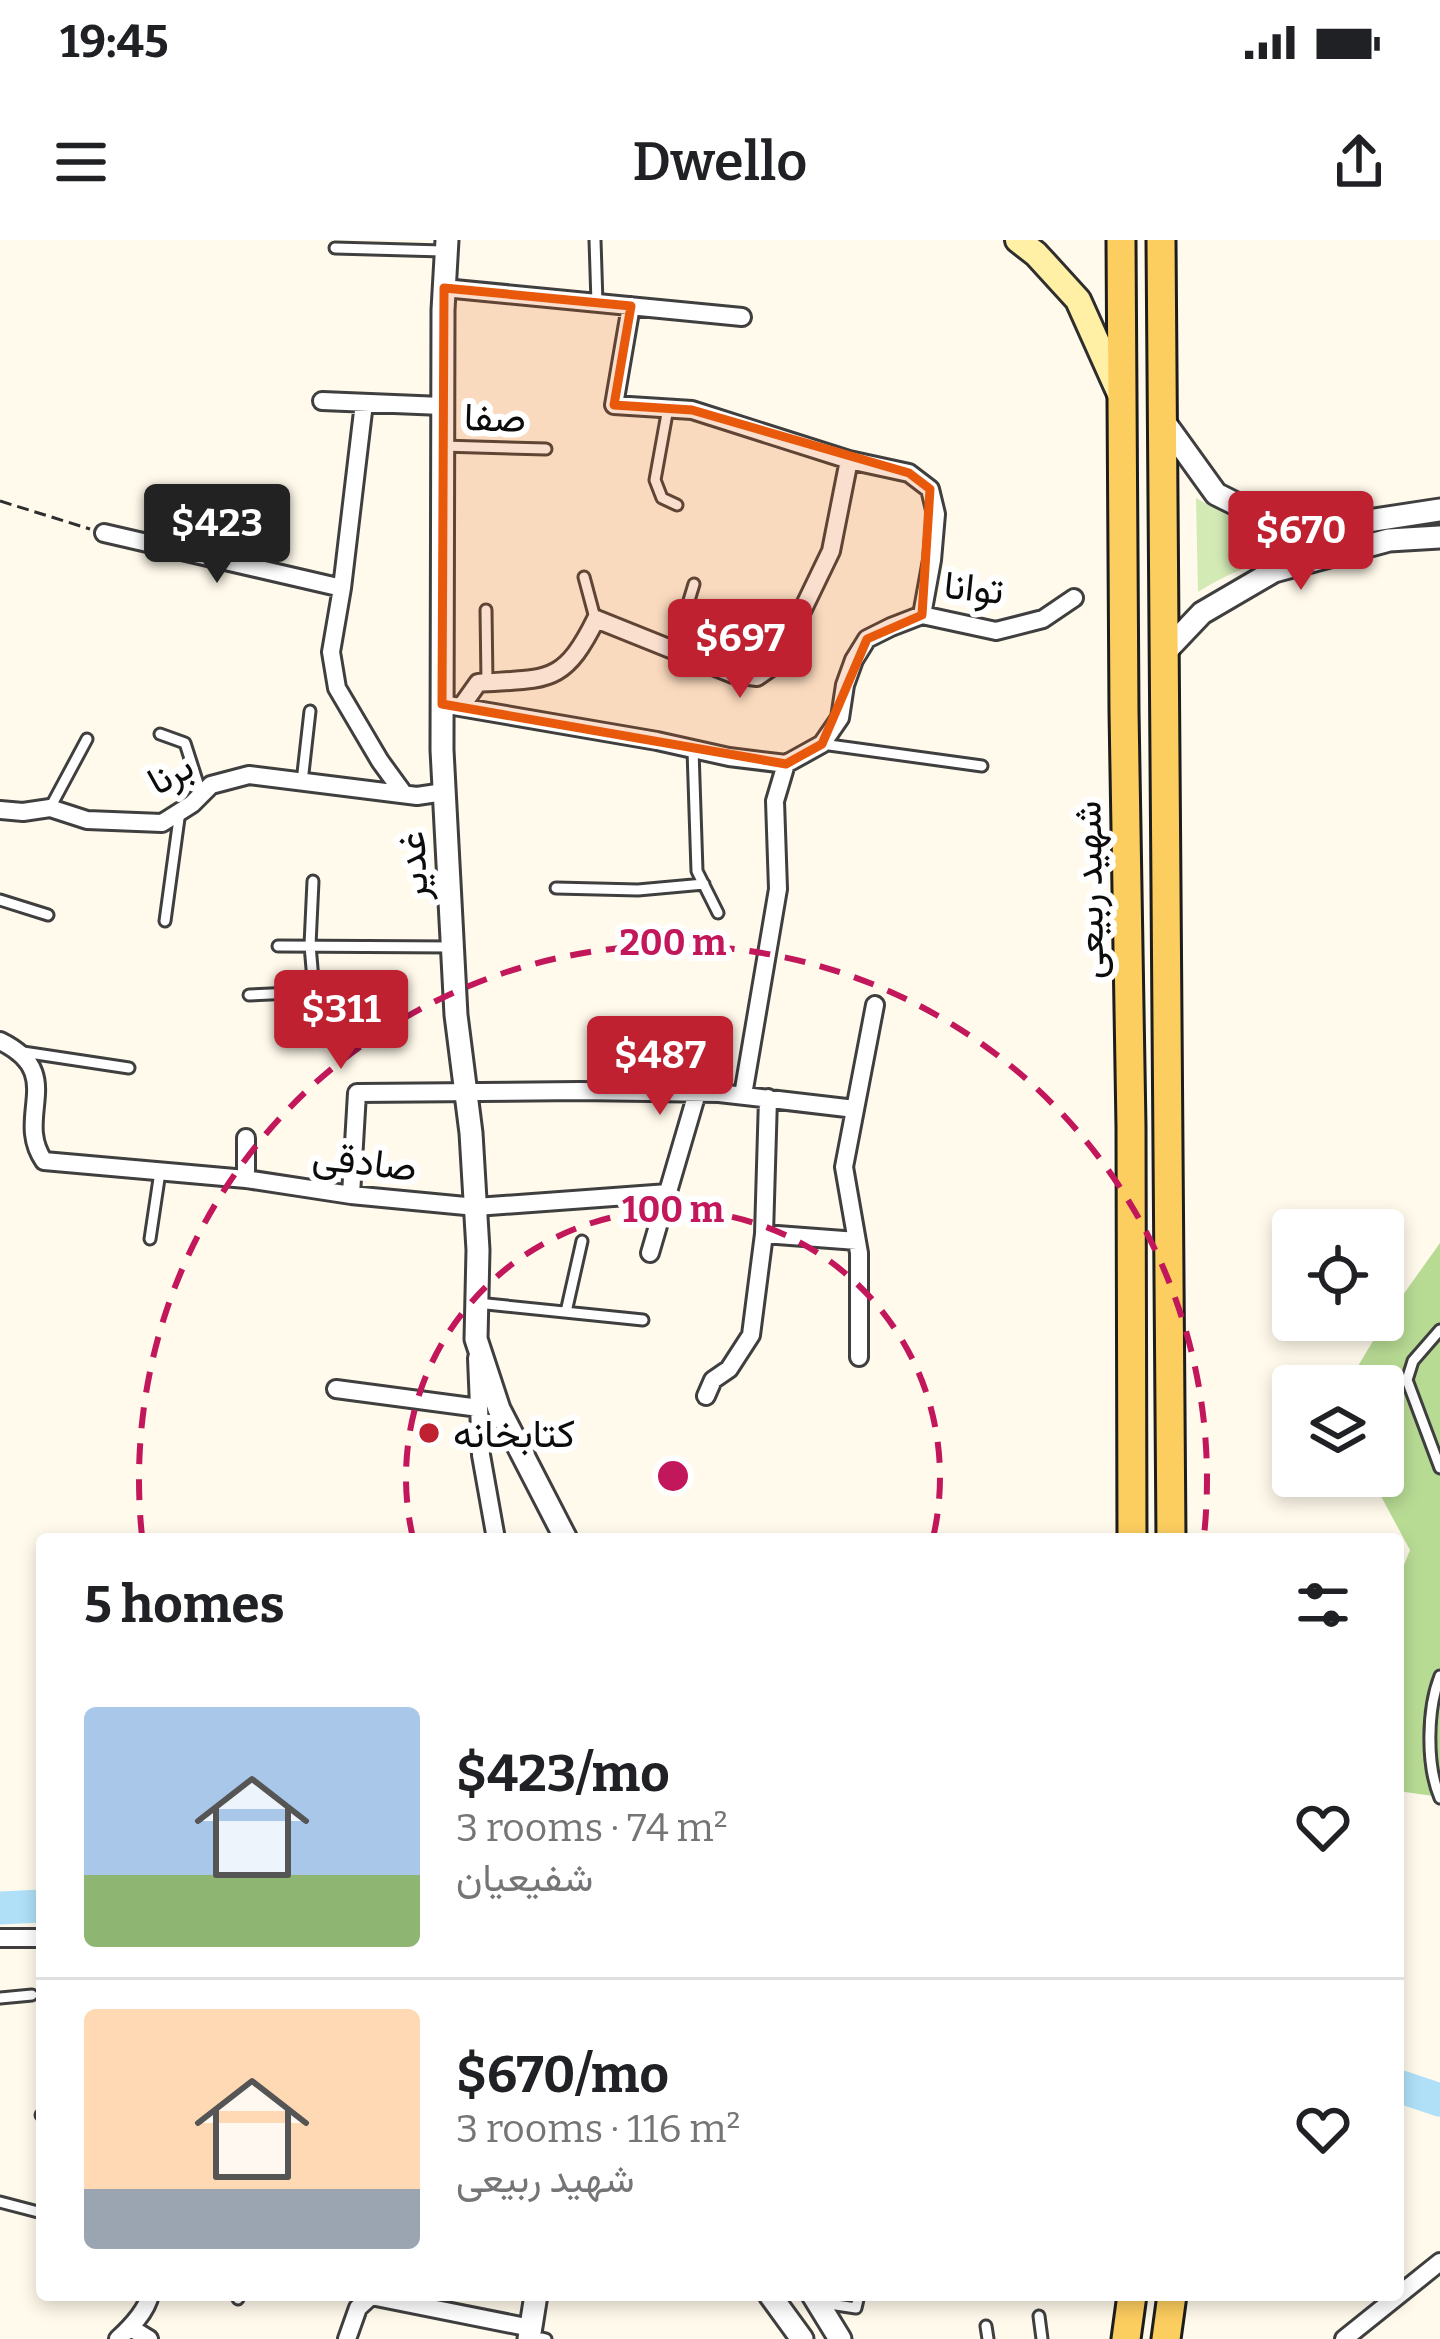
<!DOCTYPE html>
<meta charset="utf-8">
<style>
:root{--surface:#fff;--page:#f2f2f2;--text:#202124;--muted:#757577;--line:#e0e0e0;--accent:#bf2131}
body{margin:0;font-family:Bitter,Vazirmatn,serif;background:var(--page);color:var(--text);height:100vh;display:flex;flex-direction:column;font-size:45px;white-space:nowrap}
*{box-sizing:border-box;margin:0}
p{font-size:39px;color:var(--muted)}
.icon{flex:none;width:66px;height:66px;fill:none;stroke:currentColor;stroke-width:2;stroke-linecap:round;stroke-linejoin:round}
.map{position:relative;flex:1;overflow:hidden}
.side{position:absolute;left:36px;top:1293px;width:1368px;height:768px;display:flex;flex-direction:column;background:var(--surface);border-radius:12px;box-shadow:0 6px 18px #0003}
.side>*{flex:none}
.tools{position:absolute;left:1272px;top:969px;display:grid;gap:24px}
.tools a{display:grid;place-items:center;width:132px;height:132px;border-radius:12px;background:var(--surface);box-shadow:0 6px 18px #0003;font-size:60px}
.price{position:absolute;translate:-50% -102px;padding:0 27px;border-radius:12px;background:var(--accent);color:#fff;font-size:39px;line-height:78px;filter:drop-shadow(0 3px 6px #0008)}
.price::after{content:'';position:absolute;left:50%;top:72px;width:36px;height:27px;margin-left:-18px;background:inherit;clip-path:polygon(0 0,100% 0,50% 100%)}
.price.current{background:#222;color:#fff}
ul{padding:0;list-style:none}
li{display:flex;align-items:center;gap:36px;height:300px;padding:0 48px}
li+li{border-top:3px solid var(--line)}
li span{display:grid;place-items:center;flex:none;width:336px;height:240px;border-radius:12px;color:#555}
li>.icon{margin-inline-start:auto}
span .icon{width:144px;height:144px;fill:#fffc;stroke-width:1}
li b{font-size:51px}
h2{display:flex;justify-content:space-between;align-items:center;height:144px;padding:0 48px;font-size:51px}
.status{display:flex;justify-content:space-between;align-items:center;height:84px;padding:0 60px;background:var(--surface);direction:ltr}
.status svg{height:33px;fill:currentColor}
header{display:flex;justify-content:space-between;align-items:center;height:156px;padding:0 48px;background:var(--surface);font-size:54px;font-weight:600}
.map>svg:first-child{display:block}
</style>
<div class="status"><b>19:45</b><svg viewBox="0 0 49 12"><path d="M0 12V9h3v3zM5 12V6h3v6zM10 12V3h3v9zM15 12V0h3v12zM26 1h20v11H26zM47 4h2v5h-2z"/></svg></div>
<header><svg class="icon" aria-label="menu" viewBox="0 0 24 24"><path d="M4 6h16M4 12h16M4 18h16"/></svg>Dwello<svg class="icon" aria-label="share" viewBox="0 0 24 24"><path d="M12 15V3M7 8l5-5 5 5M5 13v7h14v-7"/></svg></header>
<div class="map">
<svg width="1440" height="2099" viewBox="0 0 1440 2099">
<rect width="100%" height="100%" fill="#fffaeb"/>
<path fill="#d3eab5" d="M1196 258 1244 285 1318 297 1322 306C1277 316 1237 327 1198 352Z"/>
<path fill="#b8db94" d="M1440 1003V1557L1398 1551V1340L1410 1310 1370 1236H1383V1146H1346L1388 1076Z"/>
<g fill="none" stroke-linecap="round" stroke-linejoin="round">
<path stroke="#afe0f7" stroke-width="33" d="M0 1668 42 1666
M1398 1846 1440 1860"/>
<defs>
<path id="service" d="M595 0 597 63
M335 8 443 11
M668 168 655 240 662 258 677 265
M442 206 546 209
M584 337 595 378
M486 370 487 442
M674 410 694 344
M160 494 185 503 201 553
M822 504 982 526
M693 510 697 631 718 673
M302 542 310 471
M50 568 87 499
M556 648 638 650 704 644
M0 660 48 675
M165 681 180 571
M278 706 453 707
M249 755 314 752 310 705 313 641
M23 812 129 828
M150 999 160 932
M477 1063 643 1080
M566 1072 582 1001
M1440 1090 1413 1121 1407 1140 1440 1228
M1440 1436C1427 1469 1426 1525 1440 1558
M0 1758 32 1755
M41 1875H42
M0 1962 42 1973
M238 2059 239 2055
M823 2063 856 2068 859 2055
M1039 2076 1042 2099
M986 2086 988 2099
M542 2098 546 2099"/>
<path id="minor" d="M444 48 742 77
M631 66 614 165 692 170 849 220 909 233 930 249 936 274 932 320 922 375
M322 161 442 166
M364 163 342 348 331 412 337 448 380 521 404 554
M104 293 342 348
M442 464 657 501 729 517 786 524 822 504 840 478 845 445 854 420 867 399 891 387 922 375 996 391 1043 379 1074 358
M461 467 478 443C547 438 563 446 596 379L733 434 757 437 777 423 831 311 849 220
M0 570 23 572 50 568 87 580 162 583 192 564 211 545 249 535 417 556 444 552
M0 801C68 834 13 876 44 921L246 939 351 955 476 967 668 953
M743 855 778 649 775 561 786 524
M246 898V939
M351 955 357 853 580 851 719 853 855 869
M764 994 857 1001
M650 1013 697 853
M859 1117V1013L844 927 875 765
M477 1118 481 1215 496 1299
M336 1149 479 1168
M706 1156 713 1140 729 1129 751 1095 764 994 768 858
M0 1698H42
M131 2088 149 2099
M118 2099C131 2087 146 2072 150 2055
M347 2099 358 2068 371 2056 531 2088
M1344 2099 1440 2022"/>
<path id="tertiary" d="M447 0 443 70 442 510 456 775 471 893 478 1010 476 1099 499 1169 566 1299
M1162 179 1216 254 1266 279 1322 288 1440 270
M1164 413 1202 373 1274 331 1389 300 1440 297
M770 2055 802 2099
M813 2055 840 2099
M529 2099 536 2055"/>
<path id="secondary" d="M1018 0 1036 14 1078 60 1121 156"/>
<path id="primary" d="M1121 0 1124 471 1131 887 1132 1299
M1161 0 1171 1299
M1126 2099 1132 2055
M1166 2099 1172 2055"/>
</defs>
<use href="#service" stroke="#3f3f3f" stroke-width="15"/>
<use href="#minor" stroke="#3f3f3f" stroke-width="22"/>
<use href="#tertiary" stroke="#3f3f3f" stroke-width="27"/>
<use href="#secondary" stroke="#2e2e2e" stroke-width="30"/>
<use href="#primary" stroke="#1d1d1d" stroke-width="33"/>
<path stroke="#2e2e2e" stroke-width="3" stroke-dasharray="12 6" stroke-linecap="butt" d="M0 261 90 289"/>
<use href="#service" stroke="#fff" stroke-width="9"/>
<use href="#minor" stroke="#fff" stroke-width="16"/>
<use href="#tertiary" stroke="#fff" stroke-width="21"/>
<use href="#secondary" stroke="#fff0a6" stroke-width="24"/>
<use href="#primary" stroke="#fccd5f" stroke-width="27"/>
</g>
<path fill="#e8590c" fill-opacity="0.2" stroke="#e8590c" stroke-width="9" stroke-linejoin="round" d="M444 48 631 66 614 165 692 170 909 233 930 249 922 375 867 399 822 504 786 524 442 464Z"/>
<g fill="none" stroke="#c2185b" stroke-width="6" stroke-dasharray="21 15">
<path d="M413 1298A267 267 0 1 1 933 1298"/>
<path d="M142 1296A534 534 0 1 1 1204 1296"/>
</g>
<circle fill="#bf2131" stroke="#fff" stroke-width="4.5" cx="429" cy="1193" r="12"/>
<g text-anchor="middle" stroke-width="12" stroke-linejoin="round" paint-order="stroke">
<g font-size="39" fill="#0c0c0c" stroke="#fff">
<text transform="translate(495 177) rotate(2)" y="14">صفا</text>
<text transform="translate(974 347) rotate(6)" y="14">توانا</text>
<text transform="translate(170 533) rotate(-29)" y="14">برنا</text>
<text transform="translate(412 626) rotate(-93)" y="14">غدیر</text>
<text transform="translate(1088 650) rotate(-91)" y="14">شهید ربیعی</text>
<text transform="translate(365 921) rotate(7)" y="14">صادقی</text>
</g>
<g font-size="39" fill="#0c0c0c" stroke="#fff" text-anchor="start">
<text x="453" y="1207">کتابخانه</text>
</g>
</g>
<circle cx="673" cy="1236" r="18" fill="#c2185b" stroke="#fff" stroke-width="6"/>
<g font-size="36" text-anchor="middle" font-weight="bold" fill="#c2185b" stroke="#fff" stroke-width="12" stroke-linejoin="round" paint-order="stroke">
<text x="673" y="715">200 m</text>
<text x="673" y="982">100 m</text>
</g>
</svg>
<div class="tools">
<a><svg class="icon" aria-label="locate" viewBox="0 0 24 24"><circle cx="12" cy="12" r="6"/><path d="M12 2v4M12 18v4M2 12h4M18 12h4"/></svg></a>
<a><svg class="icon" aria-label="layers" viewBox="0 0 24 24"><path d="M12 4l9 5-9 5-9-5zM3 14l9 5 9-5"/></svg></a>
</div>
<b class="price current" style="left:217px;top:346px">$423</b>
<b class="price" style="left:1301px;top:353px">$670</b>
<b class="price" style="left:740px;top:461px">$697</b>
<b class="price" style="left:341px;top:832px">$311</b>
<b class="price" style="left:660px;top:878px">$487</b>
<section class="side">
<h2>5 homes<svg class="icon" aria-label="filters" viewBox="0 0 24 24"><path d="M4 7h16M4 17h16"/><circle cx="9" cy="7" r="2"/><circle cx="15" cy="17" r="2"/></svg></h2>
<ul>
<li><span style="background:linear-gradient(#a9c7e8 70%,#8fb573 0)"><svg class="icon" aria-label="home" viewBox="0 0 24 24"><path d="M3 11l9-7 9 7M6 9v11h12V9"/></svg></span><div><b>$423/mo</b><p>3 rooms · 74 m²</p><p>شفیعیان</p></div><svg class="icon" aria-label="heart" viewBox="0 0 24 24"><path d="M12 20l-8-8c-3-5 5-10 8-4 3-6 11-1 8 4z"/></svg></li>
<li><span style="background:linear-gradient(#ffd9b3 75%,#9aa5b1 0)"><svg class="icon" aria-label="home" viewBox="0 0 24 24"><path d="M3 11l9-7 9 7M6 9v11h12V9"/></svg></span><div><b>$670/mo</b><p>3 rooms · 116 m²</p><p>شهید ربیعی</p></div><svg class="icon" aria-label="heart" viewBox="0 0 24 24"><path d="M12 20l-8-8c-3-5 5-10 8-4 3-6 11-1 8 4z"/></svg></li>
</ul>
</section>
</div>
